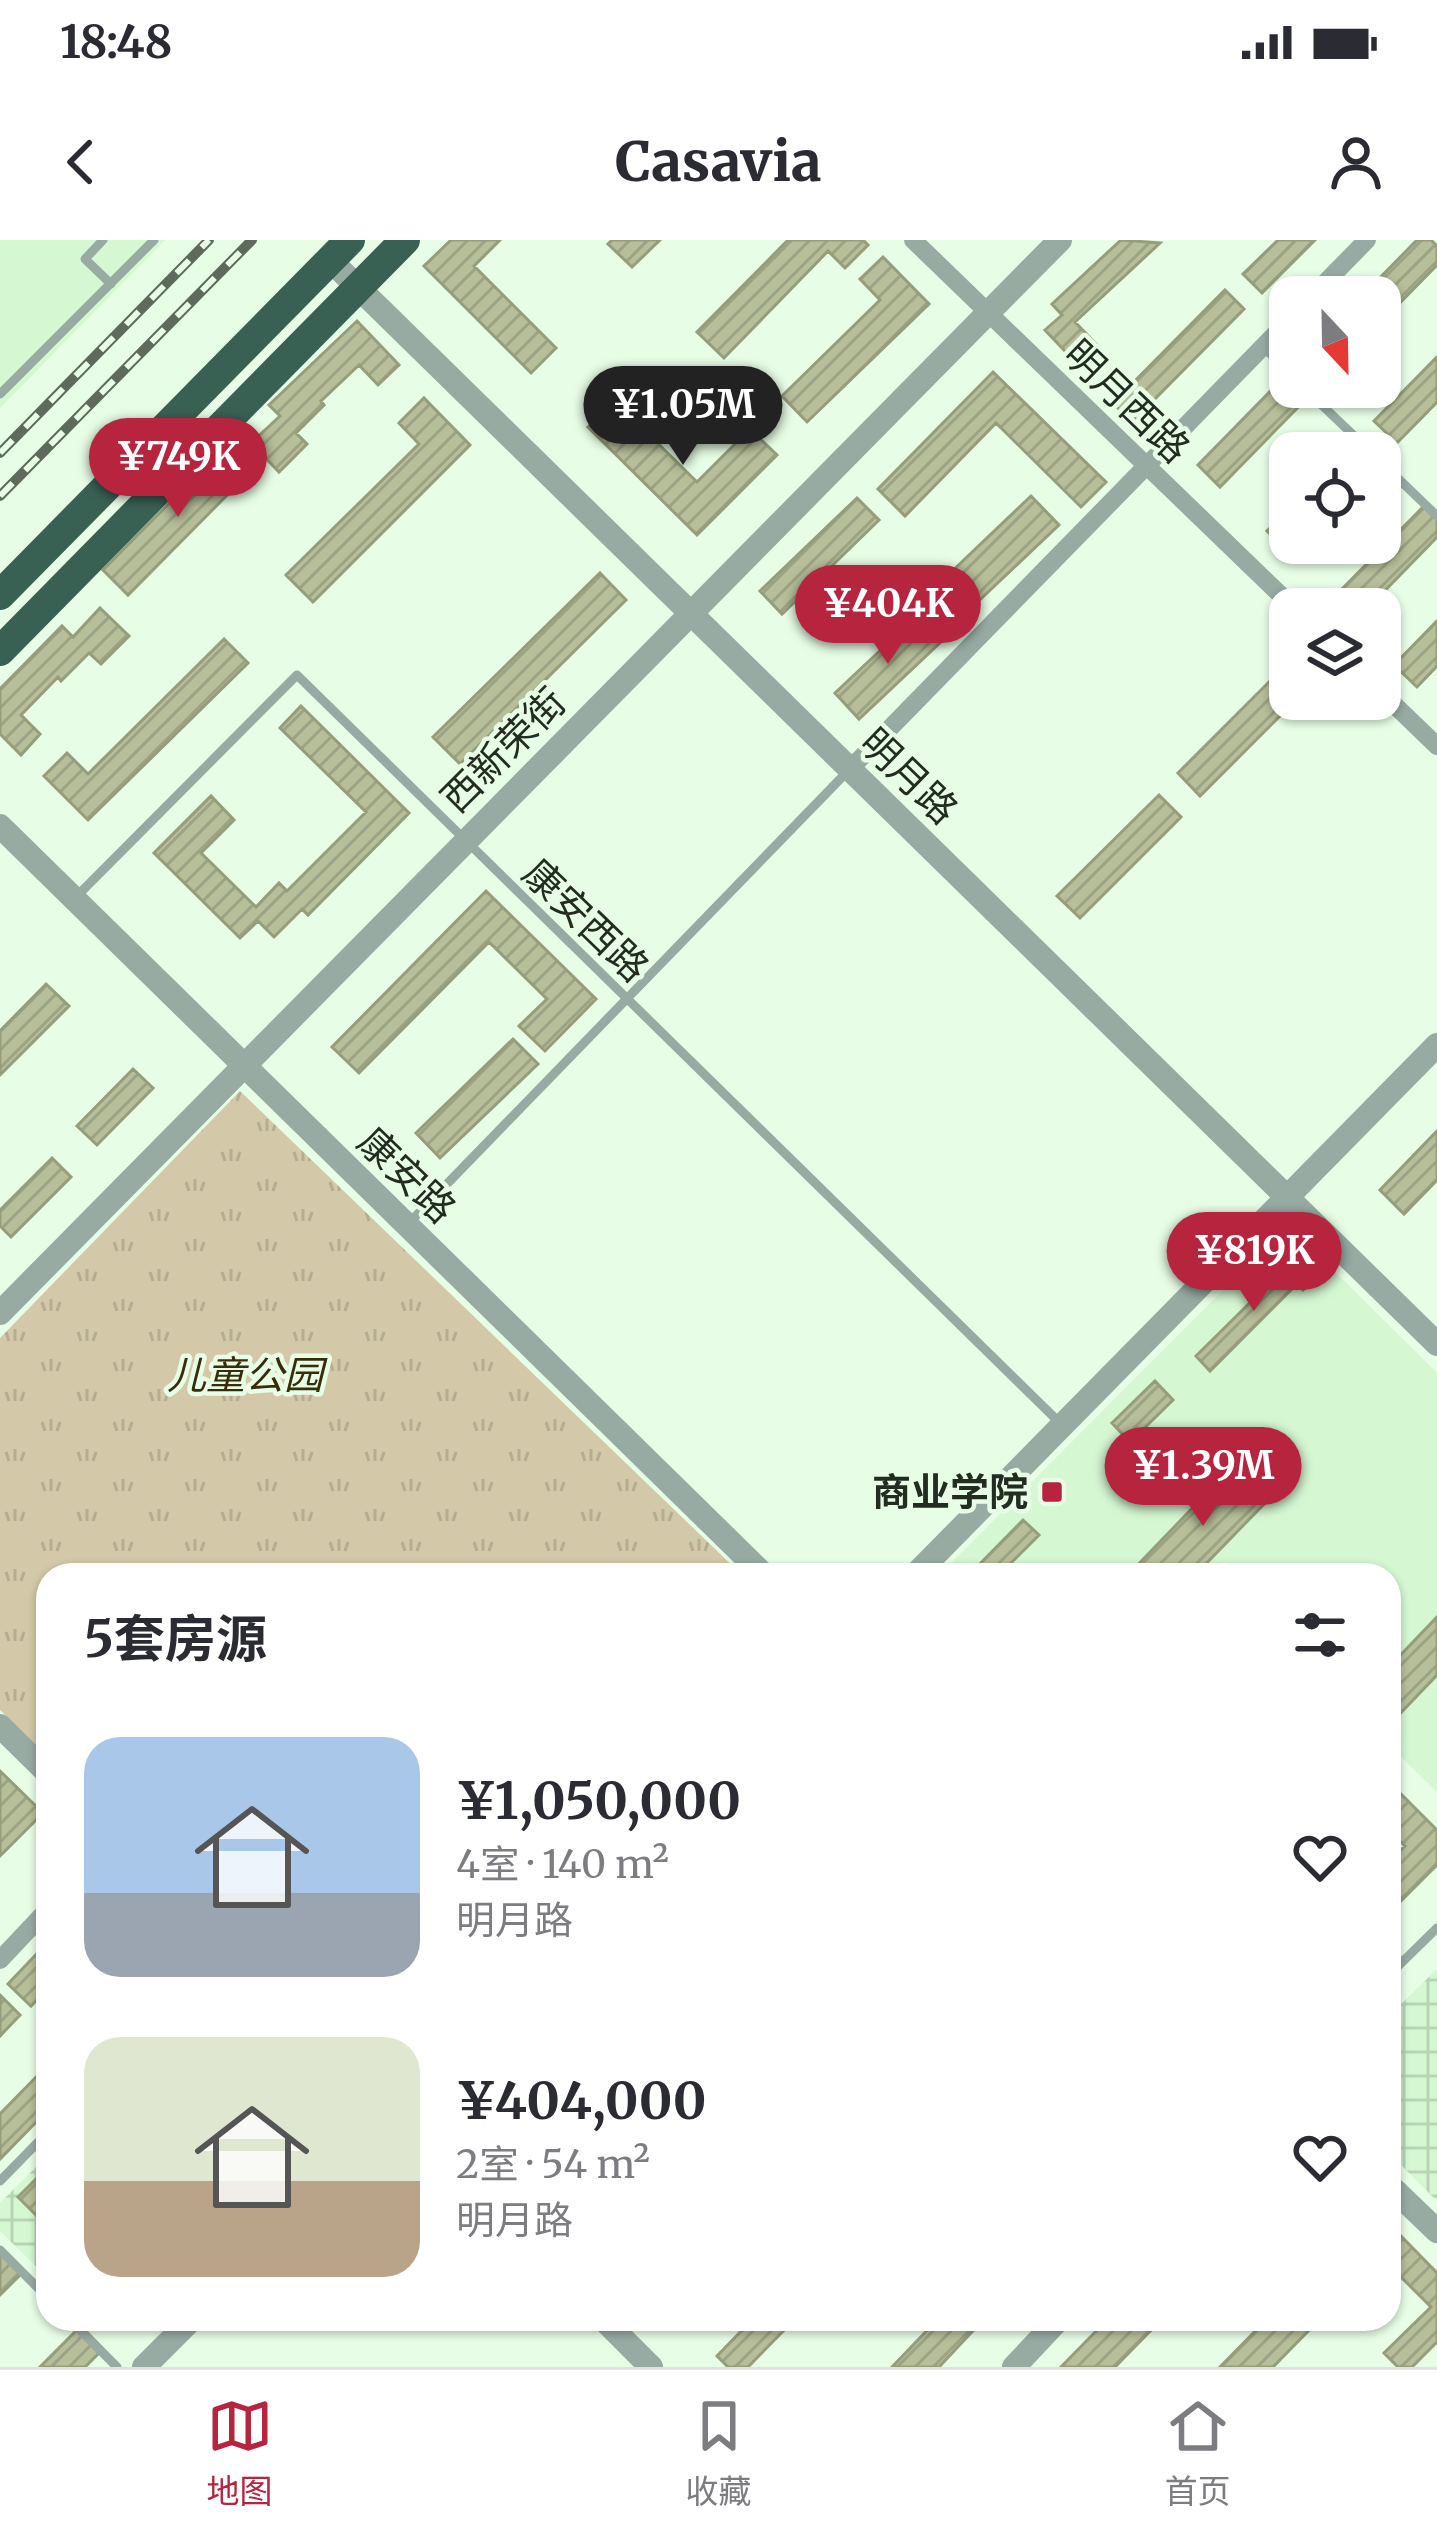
<!DOCTYPE html>
<html lang="zh">
<meta charset="utf-8">
<style>
:root{--surface:#fff;--page:#f2f2f3;--text:#2b2b33;--muted:#7c7c81;--line:#e1e1e2;--accent:#b6243e}
body{margin:0;font-family:Merriweather,"Noto Sans SC",serif;background:var(--page);color:var(--text);height:100vh;display:flex;flex-direction:column;font-size:45px;white-space:nowrap}
*{box-sizing:border-box;margin:0}
p{font-size:39px;color:var(--muted)}
.icon{flex:none;width:66px;height:66px;fill:none;stroke:currentColor;stroke-width:2;stroke-linecap:round;stroke-linejoin:round}
.map{position:relative;flex:1;overflow:hidden}
.details{position:absolute;left:36px;top:1323px;width:1365px;height:768px;display:flex;flex-direction:column;background:var(--surface);border-radius:36px;box-shadow:0 3px 9px #0004}
.details>*{flex:none}
.needle{width:78px;rotate:158deg}
.tools{position:absolute;left:1269px;top:36px;display:grid;gap:24px}
.tools a{display:grid;place-items:center;width:132px;height:132px;border-radius:24px;background:var(--surface);box-shadow:0 3px 9px #0004;font-size:60px}
.price{position:absolute;translate:-50% -102px;padding:0 27px;border-radius:42px;background:var(--accent);color:#fff;font-size:39px;line-height:78px;filter:drop-shadow(0 3px 6px #0008)}
.price::after{content:'';position:absolute;left:50%;top:72px;width:36px;height:27px;margin-left:-18px;background:inherit;clip-path:polygon(0 0,100% 0,50% 100%)}
.price.active{background:#222;color:#fff}
ul{padding:0;list-style:none}
li{display:flex;align-items:center;gap:36px;height:300px;padding:0 48px}
li span{display:grid;place-items:center;flex:none;width:336px;height:240px;border-radius:36px;color:#555}
li>.icon{margin-inline-start:auto}
span .icon{width:144px;height:144px;fill:#fffc;stroke-width:1}
li b{font-size:51px}
h2{display:flex;justify-content:space-between;align-items:center;height:144px;padding:0 48px;font-size:51px}
.status{display:flex;justify-content:space-between;align-items:center;height:84px;padding:0 60px;background:var(--surface);direction:ltr}
.status svg{height:33px;fill:currentColor}
header{display:flex;justify-content:space-between;align-items:center;height:156px;padding:0 48px;background:var(--surface);font-size:54px;font-weight:800}
.tabs{display:flex;justify-content:space-around;align-items:center;height:168px;border-top:3px solid var(--line);background:var(--surface);font-size:33px;color:var(--muted)}
.tabs a{display:grid;justify-items:center;gap:6px}
.tabs .active{color:var(--accent)}
.map>svg:first-child{display:block}
</style>
<div class="status"><b>18:48</b><svg viewBox="0 0 49 12"><path d="M0 12V9h3v3zM5 12V6h3v6zM10 12V3h3v9zM15 12V0h3v12zM26 1h20v11H26zM47 4h2v5h-2z"/></svg></div>
<header><svg class="icon" aria-label="back" viewBox="0 0 24 24"><path d="M15 5l-7 7 7 7"/></svg>Casavia<svg class="icon" aria-label="person" viewBox="0 0 24 24"><circle cx="12" cy="8" r="4"/><path d="M4 21q1-7 8-7t8 7"/></svg></header>
<div class="map">
<svg width="1437" height="2127" viewBox="0 0 1437 2127">
<defs>
<pattern id="industrial-grid" width="8" height="8" patternUnits="userSpaceOnUse" patternTransform="scale(3)"><rect width="8" height="8" fill="#d5f7d2"/><path d="M0 4h8M4 0v8" fill="none" stroke="#b7d4b4"/></pattern>
<pattern id="park-tufts" width="24" height="20" patternUnits="userSpaceOnUse" patternTransform="scale(3)"><rect width="24" height="20" fill="#d3c9a8"/><path d="M3 7l-1-3M5 7V3M7 7l1-3M15 17l-1-3M17 17v-4M19 17l1-3" fill="none" stroke="#b5ad90"/></pattern>
<pattern id="building-hatch" width="6" height="6" patternUnits="userSpaceOnUse" patternTransform="scale(3)"><rect width="6" height="6" fill="#b6be9a"/><path d="M-1 1l2-2M0 6l6-6M5 7l2-2" fill="none" stroke="#9ca384"/></pattern>
</defs>
<rect width="100%" height="100%" fill="#e7fde5"/>
<path fill="#d5f7d2" d="M0 0H165L0 168Z
M1288 985 1437 1133V1552L1389 1505V1335H939Z"/>
<path fill="url(#industrial-grid)" d="M1437 1729V1961L1389 1913V1776Z
M48 1915V2038L0 1991V1963Z"/>
<path fill="url(#park-tufts)" d="M240 851 742 1335H48V1516L0 1470V1098Z"/>
<path fill="url(#building-hatch)" stroke="#959d7a" stroke-width="3" d="M451 0H500L474 26 556 108 531 133 424 26Z
M612 0H660L632 27 608 4Z
M788 0H863L868 5 845 28 828 11 724 118 697 92Z
M1121 0 1160 3 1075 82 1098 106 1078 125 1045 90 1062 75 1052 64Z
M1278 0H1315L1262 53 1243 34Z
M1417 0H1431L1437 6V25L1380 83V57H1361Z
M883 17 929 64 807 182 782 156 880 60 860 39Z
M1225 50 1244 69 1132 182 1113 163Z
M357 81 399 125 378 145 359 125 321 161 324 165 296 193 307 204 279 232 251 203 280 176 269 165Z
M1437 117V162L1397 203 1374 181Z
M993 132 1106 242 1081 267 996 183 905 276 878 249Z
M1289 132 1290 147H1304L1311 154 1220 247 1198 225Z
M424 158 470 205 313 362 286 335 419 204 399 183Z
M615 161 697 242 750 189 777 215 697 295 588 187Z
M227 205 252 230 128 355 103 330Z
M1031 256 1059 285 952 386 925 357Z
M857 258 879 280 782 374 760 351Z
M1425 265 1437 277V297L1367 369H1345L1334 357Z
M1290 268V303H1300L1290 313 1267 291Z
M600 333 626 360 460 524 433 497Z
M100 368 129 396 101 424 89 413 61 441 58 437 21 475 40 494 21 515 0 494V449L62 386 73 397Z
M918 375 942 401 859 479 835 453Z
M1437 381V426L1417 447 1394 425Z
M224 399 248 423 88 580 44 536 67 513 88 534Z
M1289 422 1290 459H1297L1200 556 1178 533Z
M301 466 409 573 308 675 302 669 274 697 258 681 240 698 154 613 211 556 234 580 201 613 256 667 279 643 287 651 366 572 280 488Z
M1159 555 1181 577 1080 678 1057 656Z
M486 651 596 759 545 811 519 786 547 759 489 702 359 833 332 807Z
M46 744 69 766 0 835V791Z
M513 799 538 824 440 918 416 893Z
M133 829 153 848 97 905 77 886Z
M1437 891V940L1404 974 1380 950Z
M52 918 71 937 11 997 0 986V970Z
M1293 1020 1314 1040 1303 1050 1297 1044 1210 1131 1196 1116Z
M1155 1141 1173 1160 1130 1202 1112 1183Z
M1231 1228 1266 1262 1195 1335H1128Z
M1023 1280 1039 1295 999 1335H969Z
M1437 1377V1435L1389 1485V1427Z
M0 1531 43 1573 0 1616Z
M1389 1542 1437 1590V1625L1389 1673V1622L1405 1606 1389 1591Z
M48 1702V1748L31 1766 8 1744Z
M0 1755 20 1775 0 1796Z
M48 1825V1870L0 1919V1874Z
M48 1927V1987L18 1957Z
M1399 1994 1437 2033V2102L1412 2127H1398L1384 2113 1431 2067 1389 2025V2004Z
M0 2010 23 2032 0 2055Z
M753 2079H795L748 2127H728L717 2116Z
M938 2079H984L939 2127H892Z
M1108 2079H1162L1115 2127H1061Z
M1267 2079H1320L1273 2127H1220Z
M81 2086 103 2109 85 2127H40Z"/>
<g fill="none" stroke-linecap="round" stroke-linejoin="round">
<path stroke="#97aba3" stroke-width="9" d="M103 0 85 19 111 44
M1265 108 1290 135
M1303 147 1372 213
M0 154 154 0
M1380 221 1437 276
M75 658 297 435 1062 1185
M411 981 846 533
M1389 1735 1437 1688
M0 1941 48 1892
M0 2010 48 2058
M69 2079 117 2127"/>
<path stroke="#97aba3" stroke-width="18" d="M913 0 1295 369
M1311 57 1367 0
M1380 451 1437 506
M850 529 1290 79
M0 1720 48 1669"/>
<path stroke="#97aba3" stroke-width="24" d="M330 20 1437 1104
M0 586 764 1335
M0 1073 1060 0
M915 1335 1437 805
M0 1486 48 1533
M1389 1945 1437 1991
M603 2079 651 2127
M144 2127 192 2079
M1014 2127 1059 2079"/>
<path stroke="#396153" stroke-width="30" d="M0 355 350 0
M0 411 405 0"/>
<defs>
<path id="rail" d="M0 213 209 0
M0 256 252 0"/>
</defs>
<use href="#rail" stroke="#5e6b5c" stroke-width="10"/>
<use href="#rail" stroke="#e7fde5" stroke-width="6" stroke-dasharray="18" stroke-linecap="butt"/>
</g>
<rect fill="#b6243e" stroke="#e7fde5" stroke-width="4.5" x="1040" y="1240" width="24" height="24" rx="6"/>
<g text-anchor="middle" stroke-width="9" stroke-linejoin="round" paint-order="stroke">
<g font-size="39" fill="#222c21" stroke="#e7fde5">
<text transform="translate(1127 161) rotate(44)" y="14">明月西路</text>
<text transform="translate(503 510) rotate(-45)" y="14">西新荣街</text>
<text transform="translate(909 536) rotate(44)" y="14">明月路</text>
<text transform="translate(586 680) rotate(44)" y="14">康安西路</text>
<text transform="translate(407 935) rotate(44)" y="14">康安路</text>
</g>
<g font-size="39" font-style="italic" fill="#372d0b" stroke="#e7fde5">
<text x="245" y="1149">儿童公园</text>
</g>
<g font-size="39" font-weight="bold" fill="#222c21" stroke="#e7fde5" text-anchor="end">
<text x="1028" y="1266">商业学院</text>
</g>
</g>
</svg>
<div class="tools">
<a><svg class="needle" viewBox="-14 -14 28 28"><path d="M0-13l5 13h-10z" fill="#e53935"/><path d="M0 13l5-13h-10z" fill="#7c7c81"/></svg></a>
<a><svg class="icon" aria-label="locate" viewBox="0 0 24 24"><circle cx="12" cy="12" r="6"/><path d="M12 2v4M12 18v4M2 12h4M18 12h4"/></svg></a>
<a><svg class="icon" aria-label="layers" viewBox="0 0 24 24"><path d="M12 4l9 5-9 5-9-5zM3 14l9 5 9-5"/></svg></a>
</div>
<b class="price active" style="left:683px;top:228px">¥1.05M</b>
<b class="price" style="left:178px;top:280px">¥749K</b>
<b class="price" style="left:888px;top:427px">¥404K</b>
<b class="price" style="left:1254px;top:1074px">¥819K</b>
<b class="price" style="left:1203px;top:1289px">¥1.39M</b>
<section class="details">
<h2>5套房源<svg class="icon" aria-label="filters" viewBox="0 0 24 24"><path d="M4 7h16M4 17h16"/><circle cx="9" cy="7" r="2"/><circle cx="15" cy="17" r="2"/></svg></h2>
<ul>
<li><span style="background:linear-gradient(#a9c7e8 65%,#9aa5b1 0)"><svg class="icon" aria-label="home" viewBox="0 0 24 24"><path d="M3 11l9-7 9 7M6 9v11h12V9"/></svg></span><div><b>¥1,050,000</b><p>4室 · 140 m²</p><p>明月路</p></div><svg class="icon" aria-label="heart" viewBox="0 0 24 24"><path d="M12 20l-8-8c-3-5 5-10 8-4 3-6 11-1 8 4z"/></svg></li>
<li><span style="background:linear-gradient(#dfe7d0 60%,#b9a48a 0)"><svg class="icon" aria-label="home" viewBox="0 0 24 24"><path d="M3 11l9-7 9 7M6 9v11h12V9"/></svg></span><div><b>¥404,000</b><p>2室 · 54 m²</p><p>明月路</p></div><svg class="icon" aria-label="heart" viewBox="0 0 24 24"><path d="M12 20l-8-8c-3-5 5-10 8-4 3-6 11-1 8 4z"/></svg></li>
</ul>
</section>
</div>
<nav class="tabs">
<a class="active"><svg class="icon" aria-label="map" viewBox="0 0 24 24"><path d="M3 6l6-2 6 2 6-2v14l-6 2-6-2-6 2zM9 4v14M15 6v14"/></svg>地图</a>
<a><svg class="icon" aria-label="saved" viewBox="0 0 24 24"><path d="M7 4h10v16l-5-4-5 4z"/></svg>收藏</a>
<a><svg class="icon" aria-label="home" viewBox="0 0 24 24"><path d="M3 11l9-7 9 7M6 9v11h12V9"/></svg>首页</a>
</nav>
